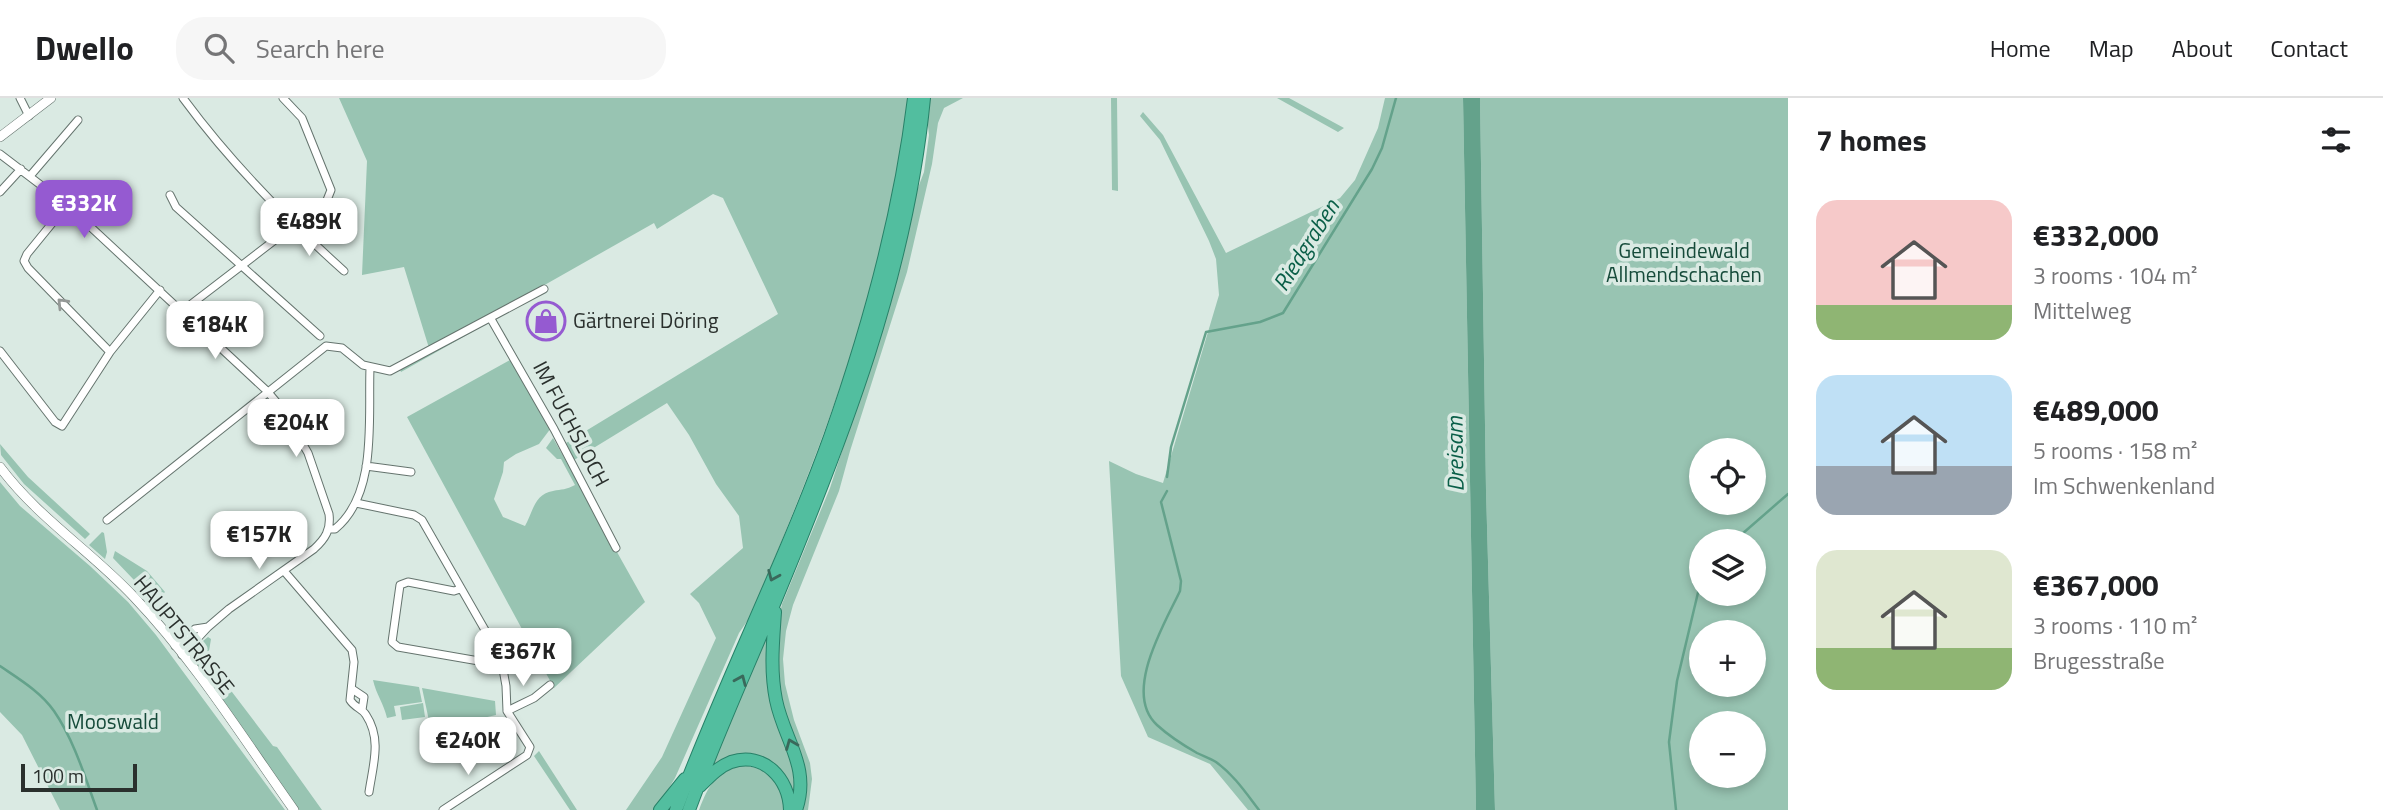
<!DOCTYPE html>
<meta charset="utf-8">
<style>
:root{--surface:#fff;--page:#f6f6f6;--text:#202124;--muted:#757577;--line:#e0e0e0;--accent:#955ad1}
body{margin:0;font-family:"Titillium Web",sans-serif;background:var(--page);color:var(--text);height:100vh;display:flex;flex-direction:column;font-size:26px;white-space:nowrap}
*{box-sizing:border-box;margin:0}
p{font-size:23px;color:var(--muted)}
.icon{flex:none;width:38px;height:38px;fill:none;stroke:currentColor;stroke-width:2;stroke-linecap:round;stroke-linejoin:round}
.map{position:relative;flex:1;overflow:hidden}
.drawer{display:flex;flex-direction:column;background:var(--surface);width:595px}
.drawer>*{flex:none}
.fabs{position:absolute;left:1689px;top:340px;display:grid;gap:14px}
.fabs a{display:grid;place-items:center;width:77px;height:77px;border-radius:50%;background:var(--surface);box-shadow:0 4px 10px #0003;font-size:35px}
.scale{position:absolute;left:21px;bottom:18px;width:116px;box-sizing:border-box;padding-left:7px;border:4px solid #2a302d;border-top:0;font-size:19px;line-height:24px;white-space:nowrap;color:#2a302d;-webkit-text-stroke:5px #daeae3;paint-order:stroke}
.price{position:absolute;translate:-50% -60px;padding:0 16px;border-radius:14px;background:#fff;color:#222;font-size:23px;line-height:46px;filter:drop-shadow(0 2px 4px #0008)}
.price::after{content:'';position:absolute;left:50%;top:42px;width:21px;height:16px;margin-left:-10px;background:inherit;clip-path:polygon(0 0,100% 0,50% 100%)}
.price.selected{background:var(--accent);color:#fff}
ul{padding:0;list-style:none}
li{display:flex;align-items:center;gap:21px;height:175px;padding:0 28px}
li span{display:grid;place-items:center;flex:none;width:196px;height:140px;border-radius:21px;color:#555}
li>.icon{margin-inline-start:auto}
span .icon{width:84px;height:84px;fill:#fffc;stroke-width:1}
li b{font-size:30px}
h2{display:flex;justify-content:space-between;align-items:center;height:84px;padding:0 28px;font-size:30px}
header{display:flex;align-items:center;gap:42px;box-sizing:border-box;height:98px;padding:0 35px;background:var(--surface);border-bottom:2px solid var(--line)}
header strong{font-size:33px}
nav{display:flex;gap:38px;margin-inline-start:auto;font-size:24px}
.search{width:490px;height:63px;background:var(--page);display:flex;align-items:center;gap:18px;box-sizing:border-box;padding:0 24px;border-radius:28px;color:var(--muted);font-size:26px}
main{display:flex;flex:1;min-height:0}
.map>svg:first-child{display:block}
</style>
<header>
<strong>Dwello</strong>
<div class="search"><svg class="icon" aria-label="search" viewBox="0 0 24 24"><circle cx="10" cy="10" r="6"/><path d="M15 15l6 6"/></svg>Search here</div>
<nav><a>Home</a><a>Map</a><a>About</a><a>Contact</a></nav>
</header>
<main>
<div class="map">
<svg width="1788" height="712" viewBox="0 0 1788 712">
<rect width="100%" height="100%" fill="#daeae3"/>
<path fill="#98c4b2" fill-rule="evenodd" d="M339 0H909C907 25 901 49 897 74 870 229 811 374 750 519L739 535 675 680 656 712H626L662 659 716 540 699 505 690 496 743 450 739 418 716 386 689 337 667 305 574 362 566 345 778 216 723 100 713 96 657 131 654 125 488 219 490 224 401 274 398 267 429 250 404 169 362 177 367 63Z
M930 0H963L944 10 938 25 932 66 907 174 850 353 839 393 793 507 786 533 783 561 785 586 794 622 810 665 812 681 808 712H799L802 701 779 604 778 523 782 506 830 390 892 199 916 95 924 74 929 37 927 21Z
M1111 0H1117L1118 93 1112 92Z
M1277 0H1289L1344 30 1338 34Z
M1385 0H1463L1476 712H1248L1210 666 1148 639 1121 578 1109 363 1136 376 1163 385 1219 197 1216 161 1209 143 1160 42 1140 18 1143 14 1163 37 1226 155 1340 100 1355 82 1378 30Z
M1480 0H1788V712H1495L1486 392ZM1701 352H1754V404H1701ZM1701 443H1754V495H1701ZM1701 534H1754V586H1701ZM1701 625H1754V677H1701Z
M512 261 551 330 539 346 516 356 504 364 503 374 494 401 503 419 525 428C533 414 534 396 553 393 562 391 566 392 575 387L561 361H557L546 350 553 340 645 504 554 590 407 319Z
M0 346 28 379 90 436 85 441 24 386 1 357Z
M0 384 20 408 90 468 128 504 156 537 285 712H60L22 637 0 614Z
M102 434 104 435 107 454 105 461 89 447Z
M115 453 147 473 165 494 155 504 113 460Z
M770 530 768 552 797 676 795 705 791 694 754 661 707 678Z
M208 539 211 541 209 553 213 569 273 648 277 649 322 712H299L195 565C190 552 198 547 208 539Z
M373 582 419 589 422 604 394 608 396 618 387 620C384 606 376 596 373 582Z
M422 590 495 603 496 617 431 632Z
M423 605 425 619 402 622 400 609Z
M539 653 577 712H570L534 658Z
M742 667C776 673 777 681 786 712H699C709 686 715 676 742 667Z"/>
<path fill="#64a28b" d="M1463 0H1480L1486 392 1495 712H1476Z"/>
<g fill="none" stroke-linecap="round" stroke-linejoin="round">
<path stroke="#64a28b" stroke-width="2.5" d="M1167 379 1171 349 1206 234 1260 224 1283 215 1372 71 1382 50 1396 0
M1167 393 1161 404 1181 483 1180 493C1165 525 1122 595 1157 627 1169 638 1183 647 1197 655 1203 658 1210 660 1216 664 1234 677 1246 695 1259 712
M1734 443 1788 396
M0 568C19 581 41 594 54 613 74 642 85 679 97 712
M1676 712 1669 644 1677 583 1701 482"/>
<defs>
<path id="minor" d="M20 0 29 18
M183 0C230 64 285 120 344 173
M0 56 67 107 267 293 283 312 308 355 329 416C331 432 325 441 314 451L229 511 208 529 182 557
M30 78 78 22
M0 94 21 71
M170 97 176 109 320 238
M67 107 27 156 24 163 28 170 110 254
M181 214 327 102 331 92 302 20 283 0
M491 221 554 331 616 450
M0 253 55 324 62 328 110 254 160 192
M366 368 411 374
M356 405 414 417 422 422 501 560 506 588 507 613 530 649 527 657 443 712
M107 422 326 248 342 250 363 267 390 273 544 191
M329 431H335C378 396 368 320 370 270
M284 473 352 552 354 564 350 602C355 610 362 610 366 617 382 641 373 667 369 694
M460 491 454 493 408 484 400 487 392 544 398 549 502 567
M175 548 195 531 208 529
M352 591 364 599 362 612
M507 613 534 600 550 587"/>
<path id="tertiary" d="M0 39 51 0
M0 369C38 420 91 453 134 499 195 563 243 640 294 712"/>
<path id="trunk" d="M775 514C773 544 770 572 776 602 784 642 811 669 796 712
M700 688C709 679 718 669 731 664 764 653 789 681 790 712
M660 712 685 681
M676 712C723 586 784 466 830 339 869 229 900 116 914 0
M689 712C715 641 747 571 776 501 843 340 907 176 924 0"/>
</defs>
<use href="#minor" stroke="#65746e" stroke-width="9"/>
<use href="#tertiary" stroke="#65746e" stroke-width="10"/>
<use href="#trunk" stroke="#288168" stroke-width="14"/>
<use href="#minor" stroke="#fff" stroke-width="7"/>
<use href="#tertiary" stroke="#fff" stroke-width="9"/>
<use href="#trunk" stroke="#52be9f" stroke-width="12"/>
</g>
<defs><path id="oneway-chevron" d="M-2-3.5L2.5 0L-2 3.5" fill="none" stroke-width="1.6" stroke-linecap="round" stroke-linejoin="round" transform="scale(1.75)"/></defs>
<use stroke="#949896" href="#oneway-chevron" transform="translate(62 205) rotate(-134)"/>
<g stroke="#3a695b">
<use href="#oneway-chevron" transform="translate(773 478) rotate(113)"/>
<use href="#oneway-chevron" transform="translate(741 582) rotate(-67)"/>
<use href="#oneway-chevron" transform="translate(791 646) rotate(-112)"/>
</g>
<defs>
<symbol id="shop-ring" viewBox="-11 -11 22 22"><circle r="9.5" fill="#daeae3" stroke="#955ad1" stroke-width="1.5"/><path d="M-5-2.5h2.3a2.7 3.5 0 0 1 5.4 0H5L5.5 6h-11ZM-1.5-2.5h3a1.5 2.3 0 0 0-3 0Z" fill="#955ad1"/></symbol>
</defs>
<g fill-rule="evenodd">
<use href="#shop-ring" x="524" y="201" width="44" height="44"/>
</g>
<g text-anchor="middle" stroke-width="7" stroke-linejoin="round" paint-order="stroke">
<g font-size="21" fill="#164b3a" stroke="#daeae3">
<text x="1684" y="160">Gemeindewald<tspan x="1684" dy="24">Allmendschachen</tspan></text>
<text x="113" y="631">Mooswald</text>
</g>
<g font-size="21" fill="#2a302d" stroke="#daeae3" text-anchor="start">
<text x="573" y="230">Gärtnerei Döring</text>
</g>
<g font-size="21" fill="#2a302d" stroke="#daeae3">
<text transform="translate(571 326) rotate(62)" y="7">IM FUCHSLOCH</text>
<text transform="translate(184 537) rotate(51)" y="7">HAUPTSTRASSE</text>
</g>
<g font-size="23" font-style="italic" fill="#0a5f48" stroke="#daeae3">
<text transform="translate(1306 147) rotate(-58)" y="8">Riedgraben</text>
<text transform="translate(1455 356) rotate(-91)" y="8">Dreisam</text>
</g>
</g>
</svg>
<div class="fabs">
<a><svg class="icon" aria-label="locate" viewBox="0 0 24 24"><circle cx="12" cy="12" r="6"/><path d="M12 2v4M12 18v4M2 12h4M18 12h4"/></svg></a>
<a><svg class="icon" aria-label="layers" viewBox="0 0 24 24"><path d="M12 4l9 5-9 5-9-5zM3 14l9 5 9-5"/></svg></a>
<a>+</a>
<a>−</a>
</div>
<div class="scale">100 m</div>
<b class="price selected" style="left:84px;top:142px">€332K</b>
<b class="price" style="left:309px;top:160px">€489K</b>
<b class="price" style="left:215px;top:263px">€184K</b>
<b class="price" style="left:296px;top:361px">€204K</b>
<b class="price" style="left:259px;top:473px">€157K</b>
<b class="price" style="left:523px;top:590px">€367K</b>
<b class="price" style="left:468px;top:679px">€240K</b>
</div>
<section class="drawer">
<h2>7 homes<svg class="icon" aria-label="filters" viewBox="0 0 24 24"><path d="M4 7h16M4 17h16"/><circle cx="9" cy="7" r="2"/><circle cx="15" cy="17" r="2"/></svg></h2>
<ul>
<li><span style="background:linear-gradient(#f6c9c9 75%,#8fb573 0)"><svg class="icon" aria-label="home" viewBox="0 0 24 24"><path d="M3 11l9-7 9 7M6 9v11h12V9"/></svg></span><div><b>€332,000</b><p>3 rooms · 104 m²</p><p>Mittelweg</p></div></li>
<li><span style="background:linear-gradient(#bfe0f5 65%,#9aa5b1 0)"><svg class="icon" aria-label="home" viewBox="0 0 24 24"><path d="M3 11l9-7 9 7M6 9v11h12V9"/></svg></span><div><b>€489,000</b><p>5 rooms · 158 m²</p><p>Im Schwenkenland</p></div></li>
<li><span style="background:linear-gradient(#dfe7d0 70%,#8fb573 0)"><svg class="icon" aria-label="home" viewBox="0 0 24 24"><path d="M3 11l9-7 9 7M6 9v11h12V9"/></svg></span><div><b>€367,000</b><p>3 rooms · 110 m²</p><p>Brugesstraße</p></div></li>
</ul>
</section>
</main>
